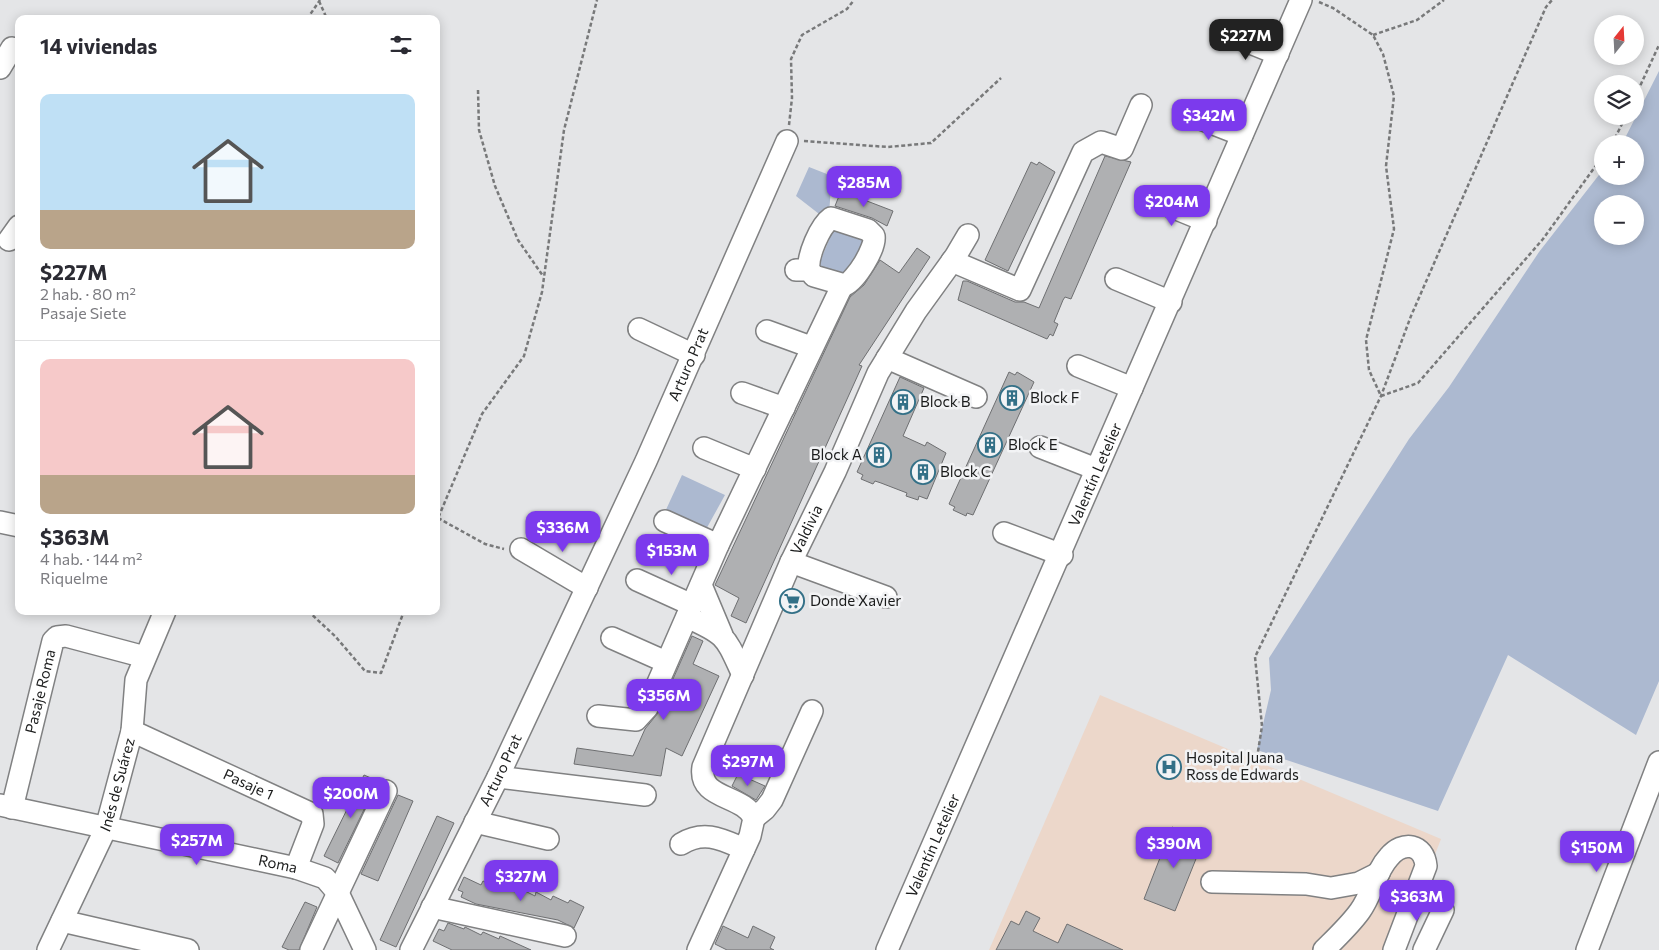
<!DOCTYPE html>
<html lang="es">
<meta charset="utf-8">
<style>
:root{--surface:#fff;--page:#f7f7f7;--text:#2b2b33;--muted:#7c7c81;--line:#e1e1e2;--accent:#7c3aed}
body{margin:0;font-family:Commissioner,sans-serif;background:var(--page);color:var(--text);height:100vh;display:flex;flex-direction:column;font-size:19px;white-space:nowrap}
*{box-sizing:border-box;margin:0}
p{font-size:16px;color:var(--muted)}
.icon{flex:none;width:28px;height:28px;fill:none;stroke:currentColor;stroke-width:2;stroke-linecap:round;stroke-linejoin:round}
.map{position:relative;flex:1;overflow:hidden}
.details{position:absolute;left:15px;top:15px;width:425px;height:600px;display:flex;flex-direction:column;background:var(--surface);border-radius:10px;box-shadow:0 2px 12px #0003}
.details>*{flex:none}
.needle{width:32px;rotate:18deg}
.tools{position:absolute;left:1594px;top:15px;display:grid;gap:10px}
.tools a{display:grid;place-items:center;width:50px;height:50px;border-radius:50%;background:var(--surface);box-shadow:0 2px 12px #0003;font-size:25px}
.price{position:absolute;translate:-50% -42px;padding:0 11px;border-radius:10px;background:var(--accent);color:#fff;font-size:16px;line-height:32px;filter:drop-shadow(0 1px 2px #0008)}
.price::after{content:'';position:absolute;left:50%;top:30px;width:15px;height:11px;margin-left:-8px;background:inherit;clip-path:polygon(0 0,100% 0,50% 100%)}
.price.current{background:#222;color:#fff}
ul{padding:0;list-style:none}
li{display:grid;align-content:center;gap:10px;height:265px;padding:0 25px}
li+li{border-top:1px solid var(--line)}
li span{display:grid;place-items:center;height:155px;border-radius:10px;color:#555}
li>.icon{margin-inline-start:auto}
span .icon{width:90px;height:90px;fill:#fffc;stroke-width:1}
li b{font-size:21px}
h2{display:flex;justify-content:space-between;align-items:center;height:60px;padding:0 25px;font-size:21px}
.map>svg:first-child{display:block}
</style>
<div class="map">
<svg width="1659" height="950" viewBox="0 0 1659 950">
<rect width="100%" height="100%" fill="#e4e5e7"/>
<path fill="#ecd7ca" d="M1100 695 1441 839 1398 950H989Z"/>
<path fill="#acb9d0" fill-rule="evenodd" d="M1659 71V681L1636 735 1508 655 1438 811 1257 750 1271 690 1269 658 1409 439 1449 387 1539 252 1602 171V176H1635V144H1622ZM1602 204H1635V236H1602Z
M809 167 832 176 829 213 823 217 796 196Z
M836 223 870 239 845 280 817 269Z
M682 475 725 495 704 533 664 514Z"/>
<path fill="#afb0b2" stroke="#6e6f71" d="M1105 156 1131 162 1071 299 1065 297 1063 300 1054 322 1058 324 1053 336 1050 334 1047 339 958 300 963 281H967L1015 302H1024L1039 308Z
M1031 162 1037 165 1039 162 1055 172 1008 271 985 260Z
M841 191 893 211 887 226 872 218 835 206Z
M917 248 930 257 859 365 862 366 746 623 731 616 739 598 715 585 850 297 864 285 880 260 899 273Z
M1009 372 1015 375 1017 372 1034 382 973 515 967 513 966 516 953 510 955 507 949 504Z
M900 377 924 388 903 436 925 446 927 442 946 453 927 499 919 496 918 500 906 496 907 493 881 483 875 481 873 484 861 479 863 475 857 472Z
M692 636 703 641 693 664 719 676 682 756 666 748 661 776 574 764 577 748 633 756 645 729 658 713Z
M738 774 765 786 756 800 732 786Z
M364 775 378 781 338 863 324 856Z
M398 795 413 801 378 881 361 874Z
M437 816 454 823 396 947 380 940Z
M1172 827 1204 839 1175 911 1144 899Z
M464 877 481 885 483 881 498 888 500 884 515 892 517 887 535 896 536 892 551 900 553 896 568 903 570 900 584 907 574 928 558 920 476 904 461 897 463 892 458 890Z
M305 902 317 907 299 950H289L282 947Z
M1026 911 1040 918 1033 931 1058 943 1067 924 1123 950H996L1011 921 1019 925Z
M448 923 464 929 465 927 481 935 483 932 499 939 500 936 531 950H452L433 941 439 929 444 931Z
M723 926 748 938 753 926 775 937 770 948 774 950H727L715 944Z"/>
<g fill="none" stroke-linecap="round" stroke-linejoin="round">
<defs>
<g id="minor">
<path d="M1228 34 1278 54"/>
<path d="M0 68 12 48"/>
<path d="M1188 114 1242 135"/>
<path d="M1152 199 1206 221"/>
<path d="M9 240 19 226"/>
<path d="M952 261 1020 290 1083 152 1101 142 1122 149 1141 105"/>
<path d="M796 270H809L814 276 845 285C856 280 876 248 874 236L868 230 831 218C820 226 807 256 809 270"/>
<path d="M1116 279 1171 302"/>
<path d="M639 329 694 355"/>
<path d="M767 331 811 347"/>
<path d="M887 358 976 397"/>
<path d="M1078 366 1132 388"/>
<path d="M742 393 784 408"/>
<path d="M1040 447 1096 469"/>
<path d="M704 448 755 469"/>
<path d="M665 521 718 545"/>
<path d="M0 522 19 526"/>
<path d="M1004 533 1062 555"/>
<path d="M521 549 587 588"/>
<path d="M791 562 886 597"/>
<path d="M637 580 692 605"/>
<path d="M701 585 722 635"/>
<path d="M687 617C727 635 725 636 743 675"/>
<path d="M612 638 666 662"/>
<path d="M598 716 636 720 647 708 718 545 842 286"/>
<path id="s1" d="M132 731 312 814 313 824 296 868"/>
<path d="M498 777 645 795"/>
<path id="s2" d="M0 805 296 868 325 878 338 893 365 950"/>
<path id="s3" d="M12 808 53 641 57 637 66 636 145 657"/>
<path d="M754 818 765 809 772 800 812 711"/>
<path d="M475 822 548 839"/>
<path d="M681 844C704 830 721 839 744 849"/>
<path d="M1212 882 1306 884 1331 888 1359 883 1379 873"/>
<path d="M432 907 565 936"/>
<path d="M62 921 188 950"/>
<path id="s4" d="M48 950 106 828 132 731 136 680 165 611"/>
<path d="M311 950 386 791"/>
<path id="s5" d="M411 950 498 777 646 461 787 141"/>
<path id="s6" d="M698 950 750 836 754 818C743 794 698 800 703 767L791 562 835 472 878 373 916 311 955 257 968 235"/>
<path id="s7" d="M887 950C1027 634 1164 317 1301 0"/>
<path d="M1324 950C1336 938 1350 925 1360 911 1372 895 1375 872 1389 857 1403 840 1424 844 1426 866L1394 950"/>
<path d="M1424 950 1443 910"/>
<path d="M1587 950 1659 762"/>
</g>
</defs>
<use href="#minor" stroke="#808182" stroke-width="24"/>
<path stroke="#78797a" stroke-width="2.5" stroke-dasharray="4 2.5" stroke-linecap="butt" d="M319 1 327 19
M1319 2 1333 8 1373 35 1383 54 1394 96 1386 166 1394 229 1366 340 1369 370 1381 396 1418 383 1543 239 1602 157
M307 19 320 0
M1373 35 1417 20 1444 0
M478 90 479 130 495 186 518 240 543 276
M1635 97 1659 45
M789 125 792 98 791 59 802 35 847 9 854 0
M804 141 888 147 931 143 1001 78
M1612 144 1626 116
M438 518 485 544 504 549
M436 523 482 414 524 356 542 292 564 130 597 0
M308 611 335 636 365 671 381 673 404 611
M1257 758 1262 726 1255 657 1381 396 1411 316 1546 7 1552 0"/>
<use href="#minor" stroke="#fff" stroke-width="21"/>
</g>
<defs>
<symbol id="building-ring" viewBox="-11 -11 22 22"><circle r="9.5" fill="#f2f3f5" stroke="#337087" stroke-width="1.5"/><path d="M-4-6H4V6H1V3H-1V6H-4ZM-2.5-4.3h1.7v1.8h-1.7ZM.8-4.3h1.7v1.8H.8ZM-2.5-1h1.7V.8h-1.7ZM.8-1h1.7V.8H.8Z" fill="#337087"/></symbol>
<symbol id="supermarket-ring" viewBox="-11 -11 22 22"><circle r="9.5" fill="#f2f3f5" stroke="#337087" stroke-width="1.5"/><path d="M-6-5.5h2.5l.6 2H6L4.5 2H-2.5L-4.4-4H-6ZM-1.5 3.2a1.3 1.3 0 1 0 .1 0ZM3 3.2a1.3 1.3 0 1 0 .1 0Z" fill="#337087"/></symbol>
<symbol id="hospital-ring" viewBox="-11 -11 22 22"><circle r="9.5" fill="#f2f3f5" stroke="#337087" stroke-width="1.5"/><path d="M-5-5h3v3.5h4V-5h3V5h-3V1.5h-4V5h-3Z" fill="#337087"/></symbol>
</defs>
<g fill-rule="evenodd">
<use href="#building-ring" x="998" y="384" width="28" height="28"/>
<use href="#building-ring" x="889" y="388" width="28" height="28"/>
<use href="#building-ring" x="976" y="431" width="28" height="28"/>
<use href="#building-ring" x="865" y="441" width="28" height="28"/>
<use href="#building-ring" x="909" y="458" width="28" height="28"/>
<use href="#supermarket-ring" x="778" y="587" width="28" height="28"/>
<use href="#hospital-ring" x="1155" y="753" width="28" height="28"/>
</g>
<g text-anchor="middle" stroke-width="5" stroke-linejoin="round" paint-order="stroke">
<g font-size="15" fill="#1b1c1c" stroke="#f2f3f5">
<text dy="5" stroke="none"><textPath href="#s5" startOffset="648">Arturo Prat</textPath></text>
<text dy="5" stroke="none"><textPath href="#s7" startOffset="519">Valentín Letelier</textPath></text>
<text dy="5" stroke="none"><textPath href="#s6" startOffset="480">Valdivia</textPath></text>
<text dy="5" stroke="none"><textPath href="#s3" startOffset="120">Pasaje Roma</textPath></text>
<text dy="5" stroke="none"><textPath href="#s5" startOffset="201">Arturo Prat</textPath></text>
<text dy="5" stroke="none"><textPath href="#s1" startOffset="128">Pasaje 1</textPath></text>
<text dy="5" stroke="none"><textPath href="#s4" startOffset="180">Inés de Suárez</textPath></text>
<text dy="5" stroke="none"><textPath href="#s7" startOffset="114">Valentín Letelier</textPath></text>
<text dy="5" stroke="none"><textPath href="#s2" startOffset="284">Roma</textPath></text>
</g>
<g font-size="15" fill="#1b1c1c" stroke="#f2f3f5" text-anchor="start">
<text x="1030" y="403">Block F</text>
<text x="920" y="407">Block B</text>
<text x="1008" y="450">Block E</text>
<text x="862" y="460" text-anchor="end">Block A</text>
<text x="940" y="477">Block C</text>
<text x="810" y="606">Donde Xavier</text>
<text x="1186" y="763">Hospital Juana<tspan x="1186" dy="17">Ross de Edwards</tspan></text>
</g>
</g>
</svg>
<div class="tools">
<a><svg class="needle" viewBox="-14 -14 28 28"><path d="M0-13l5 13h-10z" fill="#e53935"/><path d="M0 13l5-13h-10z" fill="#7c7c81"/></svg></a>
<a><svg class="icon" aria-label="layers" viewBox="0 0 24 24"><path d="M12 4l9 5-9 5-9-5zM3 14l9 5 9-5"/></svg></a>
<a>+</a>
<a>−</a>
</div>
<b class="price current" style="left:1246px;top:61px">$227M</b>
<b class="price" style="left:1209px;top:141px">$342M</b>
<b class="price" style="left:864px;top:208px">$285M</b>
<b class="price" style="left:1172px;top:227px">$204M</b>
<b class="price" style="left:563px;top:553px">$336M</b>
<b class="price" style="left:672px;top:576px">$153M</b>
<b class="price" style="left:664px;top:721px">$356M</b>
<b class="price" style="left:748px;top:787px">$297M</b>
<b class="price" style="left:351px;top:819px">$200M</b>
<b class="price" style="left:197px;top:866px">$257M</b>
<b class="price" style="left:1174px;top:869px">$390M</b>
<b class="price" style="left:1597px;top:873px">$150M</b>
<b class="price" style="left:521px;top:902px">$327M</b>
<b class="price" style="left:1417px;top:922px">$363M</b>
<section class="details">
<h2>14 viviendas<svg class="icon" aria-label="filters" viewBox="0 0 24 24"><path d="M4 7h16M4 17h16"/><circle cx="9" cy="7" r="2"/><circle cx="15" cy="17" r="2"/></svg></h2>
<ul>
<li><span style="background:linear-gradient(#bfe0f5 75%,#b9a48a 0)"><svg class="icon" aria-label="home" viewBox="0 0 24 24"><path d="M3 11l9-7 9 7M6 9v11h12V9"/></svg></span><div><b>$227M</b><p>2 hab. · 80 m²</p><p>Pasaje Siete</p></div></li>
<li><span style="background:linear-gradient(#f6c9c9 75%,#b9a48a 0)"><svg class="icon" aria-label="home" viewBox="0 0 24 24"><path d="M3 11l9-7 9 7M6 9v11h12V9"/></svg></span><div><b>$363M</b><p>4 hab. · 144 m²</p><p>Riquelme</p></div></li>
</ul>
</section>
</div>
